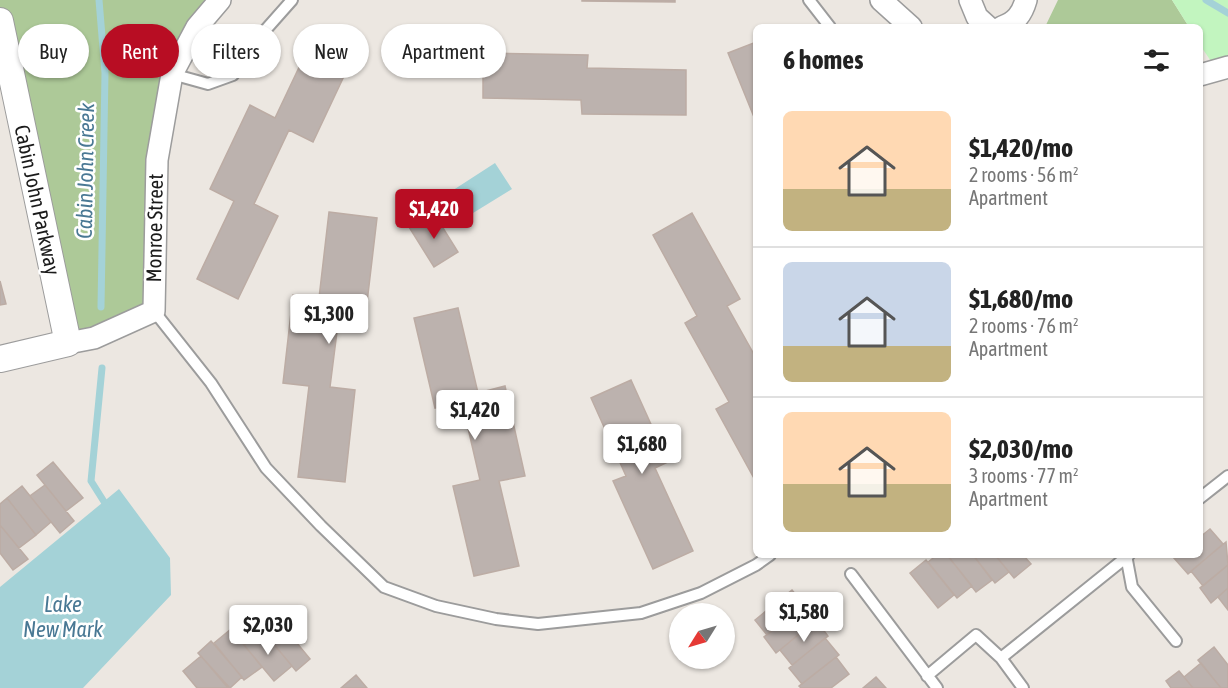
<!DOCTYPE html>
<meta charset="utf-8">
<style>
:root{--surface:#fff;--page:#f6f6f6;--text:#222;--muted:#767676;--line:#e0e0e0;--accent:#b80d23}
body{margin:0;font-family:"Asap Condensed",sans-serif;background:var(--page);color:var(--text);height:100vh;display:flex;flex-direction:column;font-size:22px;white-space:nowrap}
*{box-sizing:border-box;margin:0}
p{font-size:20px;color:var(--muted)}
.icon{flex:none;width:33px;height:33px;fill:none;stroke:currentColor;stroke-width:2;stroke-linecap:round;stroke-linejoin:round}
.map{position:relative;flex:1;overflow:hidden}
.side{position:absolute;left:753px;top:24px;width:450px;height:534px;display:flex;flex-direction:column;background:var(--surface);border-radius:9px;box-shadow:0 2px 4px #0004}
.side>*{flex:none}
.hud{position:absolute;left:18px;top:24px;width:570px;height:54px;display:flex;gap:12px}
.needle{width:39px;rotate:233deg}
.buttons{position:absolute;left:669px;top:603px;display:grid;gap:12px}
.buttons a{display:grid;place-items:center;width:66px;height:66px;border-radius:50%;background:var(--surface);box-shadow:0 2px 4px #0004;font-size:30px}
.price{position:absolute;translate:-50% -51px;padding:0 14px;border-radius:6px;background:#fff;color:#222;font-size:20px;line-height:39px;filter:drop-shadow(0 2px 3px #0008)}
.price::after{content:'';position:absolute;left:50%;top:36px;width:18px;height:14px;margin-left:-9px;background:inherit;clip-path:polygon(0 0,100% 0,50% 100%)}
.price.on{background:var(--accent);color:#fff}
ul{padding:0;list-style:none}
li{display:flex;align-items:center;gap:18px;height:150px;padding:0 30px}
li+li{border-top:2px solid var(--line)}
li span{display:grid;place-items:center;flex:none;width:168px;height:120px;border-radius:9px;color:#555}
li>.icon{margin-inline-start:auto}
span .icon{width:72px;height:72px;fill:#fffc;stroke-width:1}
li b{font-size:26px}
h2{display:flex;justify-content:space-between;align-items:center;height:72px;padding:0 30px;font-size:26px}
.chip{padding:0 21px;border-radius:27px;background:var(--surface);box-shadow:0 2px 4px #0004;font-size:21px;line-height:54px}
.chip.on{background:var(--accent);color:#fff}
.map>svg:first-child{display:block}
</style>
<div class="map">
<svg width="1228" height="688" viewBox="0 0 1228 688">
<rect width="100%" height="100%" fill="#ece7e1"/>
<path fill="#adc998" d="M0 0H220L172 74 154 311 68 343 0 21Z
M1058 0H1172L1189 27H1045Z"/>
<path fill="#c2f5bf" d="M1172 0H1228V67L1217 70 1200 45V27H1189Z"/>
<path fill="#a4d2d7" d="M495 163 512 189 460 221 444 196Z
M119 489 170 558 171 595 83 688H0V587Z"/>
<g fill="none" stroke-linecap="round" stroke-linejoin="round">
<path stroke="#a4d2d7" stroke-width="7" d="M99 0 105 73 101 307
M1206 0 1228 13
M102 368 91 481 108 508"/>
</g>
<path fill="#bcb2ae" stroke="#bcaca4" stroke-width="1.5" d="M582 0H675V2L582 1Z
M312 40 352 59 313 142 289 130 254 204 278 216 238 299 197 279 234 201 210 189 250 105 275 118Z
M756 42V122L728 53Z
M483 53 588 55 587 68 686 70V115L582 114 581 100 483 98Z
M329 212 377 218 366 311 340 308 330 387 355 390 345 482 298 477 309 386 283 383 293 295 319 298Z
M433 212 458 252 434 267 409 227Z
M692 213 740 299 727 306 756 358V482L716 409 729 402 685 323 697 316 653 235Z
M0 281 6 304 0 305Z
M458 308 478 393 505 386 525 476 499 481 519 566 474 576 453 486 480 480 462 402 435 408 414 318Z
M631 380 668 462 655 468 693 551 653 569 613 481 626 476 591 398Z
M53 462 83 498 66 511 37 475Z
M45 485 74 521 60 533 30 496Z
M22 486 51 522 36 535 7 498Z
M7 498 36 535 19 548 0 525V504Z
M0 525 28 559 13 570 0 553Z
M1210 529 1223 544 1188 574 1174 558 1178 555H1200V537Z
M1226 542 1228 565 1203 586 1191 571Z
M937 555H947L972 586 957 598 928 562Z
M973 555 992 580 976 592 948 556Z
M973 555H995L1009 572 995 583Z
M995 555H1023L1031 564 1014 578Z
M926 560 954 595 938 608 910 573Z
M1228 565V588L1211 603 1200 588Z
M1228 588V610L1218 597Z
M792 590 804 605 767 635 755 620Z
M800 609 812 624 776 653 764 637Z
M277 619 310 659 296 671 262 630Z
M816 620 828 636 792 665 780 650Z
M231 629 262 667 244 680 214 643Z
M262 630 292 666 274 681 244 645Z
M825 638 839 655 802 684 789 668Z
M211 641 242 677 230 688 198 653Z
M1214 647 1228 665V688H1221L1198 660Z
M201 656 228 688H197L183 671Z
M836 657 849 674 831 688H801L799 686Z
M1201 663 1221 688H1193L1184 677Z
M1179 671 1184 677 1193 688H1171L1166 681Z
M356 675 367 688H341Z
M876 677 886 688H863Z"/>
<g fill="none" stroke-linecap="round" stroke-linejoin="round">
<defs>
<path id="service" d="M809 0 830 27
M172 74 208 84 233 75 261 35 292 0
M154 311 211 383 266 468 321 526 384 587 436 606 496 619 538 624 641 613 701 593 756 565 770 555
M1200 498 1228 476
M1126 555 1132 587 1176 641
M851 574 937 688
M927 676 976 635 1001 658
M1023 688 1001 658 1129 555"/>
<path id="minor" d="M881 0 911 27
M970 0 977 17 988 27
M1002 27C1016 22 1022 14 1026 0
M1200 75 1228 67
M68 343 94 338 154 311 157 160 172 74 197 27 220 0"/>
<path id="tertiary" d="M0 21 68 343 0 359"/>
</defs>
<use href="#service" stroke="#9c9c9c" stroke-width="14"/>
<use href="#minor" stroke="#9c9c9c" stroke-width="24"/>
<use href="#tertiary" stroke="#9c9c9c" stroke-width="28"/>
<use href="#service" stroke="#fff" stroke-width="10"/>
<use href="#minor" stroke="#fff" stroke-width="21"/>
<use href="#tertiary" stroke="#fff" stroke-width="26"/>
</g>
<g text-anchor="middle" stroke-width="5" stroke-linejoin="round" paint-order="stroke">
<g font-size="21" fill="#1b1b1b" stroke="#fff">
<text transform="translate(37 200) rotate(78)" y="7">Cabin John Parkway</text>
<text transform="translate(155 228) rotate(-89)" y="7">Monroe Street</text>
</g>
<g font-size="22" font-style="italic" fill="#497894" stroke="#fff">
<text transform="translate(85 171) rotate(-89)" y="8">Cabin John Creek</text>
<text x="63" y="612">Lake<tspan x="63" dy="25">New Mark</tspan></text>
</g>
</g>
</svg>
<div class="buttons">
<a><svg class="needle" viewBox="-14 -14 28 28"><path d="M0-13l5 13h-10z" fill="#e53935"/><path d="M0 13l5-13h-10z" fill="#767676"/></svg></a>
</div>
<b class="price on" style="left:434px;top:240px">$1,420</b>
<b class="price" style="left:329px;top:345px">$1,300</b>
<b class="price" style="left:475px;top:441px">$1,420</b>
<b class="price" style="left:642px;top:475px">$1,680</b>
<b class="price" style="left:804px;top:643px">$1,580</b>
<b class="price" style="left:268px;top:656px">$2,030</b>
<div class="hud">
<a class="chip">Buy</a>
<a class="chip on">Rent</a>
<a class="chip">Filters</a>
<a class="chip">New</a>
<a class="chip">Apartment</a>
</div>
<section class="side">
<h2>6 homes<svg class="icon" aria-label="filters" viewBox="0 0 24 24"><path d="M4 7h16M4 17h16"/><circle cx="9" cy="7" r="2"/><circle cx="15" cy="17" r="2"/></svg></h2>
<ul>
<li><span style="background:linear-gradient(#ffd9b3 65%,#c2b280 0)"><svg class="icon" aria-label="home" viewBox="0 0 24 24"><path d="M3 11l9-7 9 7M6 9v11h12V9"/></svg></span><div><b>$1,420/mo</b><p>2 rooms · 56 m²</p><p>Apartment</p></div></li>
<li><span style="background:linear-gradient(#c9d6e8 70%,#c2b280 0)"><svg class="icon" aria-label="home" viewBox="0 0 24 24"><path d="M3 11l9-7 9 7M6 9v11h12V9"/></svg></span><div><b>$1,680/mo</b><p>2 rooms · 76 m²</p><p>Apartment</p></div></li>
<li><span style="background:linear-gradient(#ffd9b3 60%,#c2b280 0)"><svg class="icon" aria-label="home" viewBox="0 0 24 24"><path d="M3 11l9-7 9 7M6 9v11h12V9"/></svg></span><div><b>$2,030/mo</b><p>3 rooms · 77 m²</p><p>Apartment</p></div></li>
</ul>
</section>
</div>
